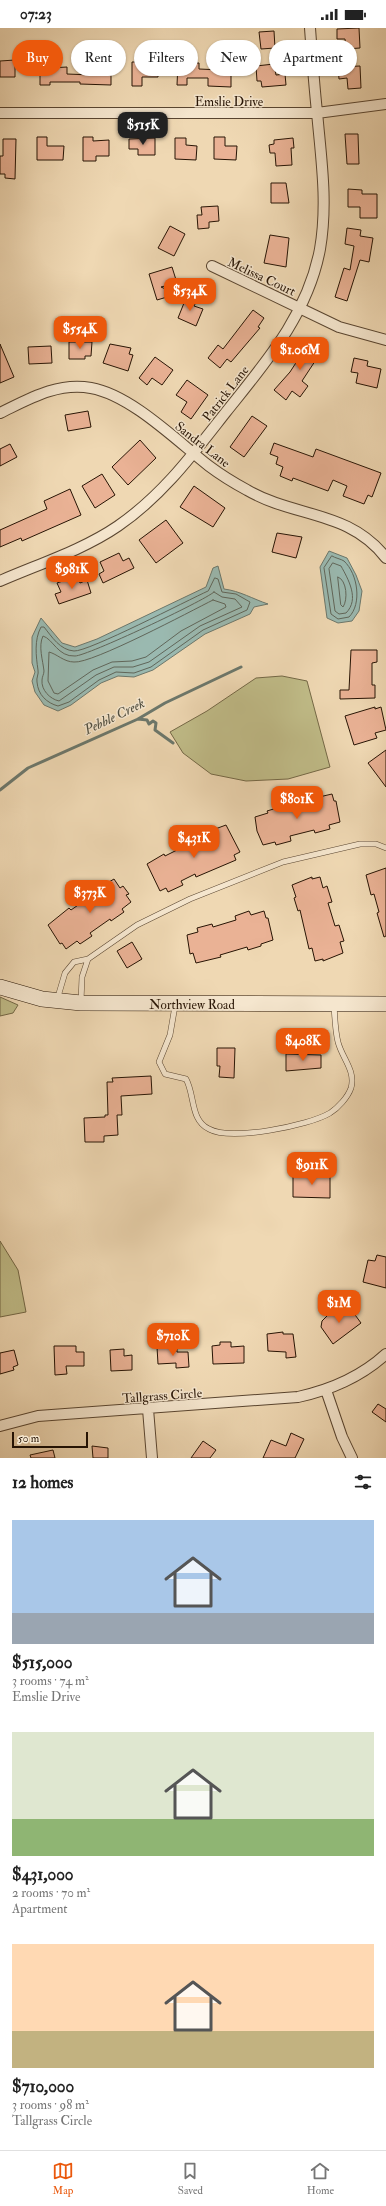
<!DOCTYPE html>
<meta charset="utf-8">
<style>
:root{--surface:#fff;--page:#f6f6f6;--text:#222;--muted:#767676;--line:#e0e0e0;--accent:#ea580c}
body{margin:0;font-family:"IM FELL Double Pica",serif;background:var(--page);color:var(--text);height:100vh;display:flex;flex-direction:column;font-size:15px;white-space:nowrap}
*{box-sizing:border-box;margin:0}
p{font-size:13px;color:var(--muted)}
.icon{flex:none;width:22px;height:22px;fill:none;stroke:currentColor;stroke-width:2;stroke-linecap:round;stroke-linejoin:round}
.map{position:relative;height:1430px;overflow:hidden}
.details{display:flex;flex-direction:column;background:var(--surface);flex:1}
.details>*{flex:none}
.top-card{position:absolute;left:12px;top:12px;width:362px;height:36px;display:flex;gap:8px}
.scale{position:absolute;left:12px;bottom:10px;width:76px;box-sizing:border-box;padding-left:4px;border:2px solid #271404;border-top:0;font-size:11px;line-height:14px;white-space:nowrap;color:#271404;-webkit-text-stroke:3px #f5e6ce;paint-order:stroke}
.price{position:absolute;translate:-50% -34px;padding:0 9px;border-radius:8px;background:var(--accent);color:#fff;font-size:13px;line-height:26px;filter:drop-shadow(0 1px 2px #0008)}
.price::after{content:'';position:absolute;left:50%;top:24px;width:12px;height:9px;margin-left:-6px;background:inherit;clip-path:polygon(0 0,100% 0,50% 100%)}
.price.selected{background:#222;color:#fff}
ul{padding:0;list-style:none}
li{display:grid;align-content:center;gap:8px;height:212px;padding:0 12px}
li span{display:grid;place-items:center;height:124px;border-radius:0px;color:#555}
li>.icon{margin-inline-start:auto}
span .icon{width:72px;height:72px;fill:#fffc;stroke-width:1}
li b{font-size:17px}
h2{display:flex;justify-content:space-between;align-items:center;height:48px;padding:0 12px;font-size:17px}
.chip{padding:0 14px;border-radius:18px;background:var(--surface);box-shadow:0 1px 3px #0004;font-size:14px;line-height:36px}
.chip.selected{background:var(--accent);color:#fff}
.status{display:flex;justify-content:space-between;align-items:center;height:28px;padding:0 20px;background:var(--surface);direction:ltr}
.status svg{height:11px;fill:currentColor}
.dock{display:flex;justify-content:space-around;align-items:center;height:56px;border-top:1px solid var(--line);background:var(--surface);font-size:11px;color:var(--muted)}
.dock a{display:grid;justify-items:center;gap:2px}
.dock .selected{color:var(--accent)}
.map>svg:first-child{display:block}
</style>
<div class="status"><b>07:23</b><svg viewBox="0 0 49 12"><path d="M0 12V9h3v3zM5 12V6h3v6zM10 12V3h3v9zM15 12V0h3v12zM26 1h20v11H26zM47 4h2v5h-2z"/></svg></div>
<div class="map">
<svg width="386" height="1430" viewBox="0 0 386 1430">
<rect width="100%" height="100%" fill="#efd8b3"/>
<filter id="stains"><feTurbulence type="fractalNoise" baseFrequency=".005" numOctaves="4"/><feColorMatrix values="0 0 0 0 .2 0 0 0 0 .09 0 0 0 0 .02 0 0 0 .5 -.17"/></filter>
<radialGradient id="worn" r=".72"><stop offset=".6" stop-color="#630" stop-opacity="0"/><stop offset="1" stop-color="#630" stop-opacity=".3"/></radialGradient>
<path fill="#c0bc88" stroke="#746846" d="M282 648 307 653 330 739 288 751 246 753 211 746 183 725 170 704 207 683 256 650Z
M0 969 18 977 13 985 0 988Z
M0 1213 18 1242 26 1284 0 1289Z"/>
<path fill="#9ab9b0" stroke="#6c776b" d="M329 523 347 530 356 547 362 563 359 583 352 593 338 595 327 590 320 539Z
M218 538 224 561C240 563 253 571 268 576L254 579 250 586 205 606 153 642 134 649 118 648 101 655 71 677 58 683 44 677 35 664 32 653 35 644 32 635V609L41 590 62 615 75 619 97 611 206 559 213 540Z"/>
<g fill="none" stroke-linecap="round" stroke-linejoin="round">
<path stroke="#60665a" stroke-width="1" d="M332 528C335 530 341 531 344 533 358 546 362 576 349 589L338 591 331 586 324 540Z
M333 535 341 538C348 551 360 571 346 585L339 586 335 583 329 541Z
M338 549C347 552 348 572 343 579L341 577Z
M215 550 218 551 222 564 236 566 250 574 247 582 203 602 151 639 134 645 116 644 99 652 69 674 58 678C47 675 38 667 37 654 36 650 39 646 38 642 36 628 34 612 41 599H44C52 609 60 622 74 623 88 624 188 572 208 563Z
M214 564 222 569 235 571 242 579 200 598 149 634 133 639H114L96 647 59 673C50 671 41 662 42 652 42 649 44 646 44 643 43 633 38 618 43 608 53 611 58 629 75 628 87 628 204 573 214 564Z
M213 572 225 576 226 579 181 603 146 629 132 633 112 634 93 642 58 666 54 665 48 653 49 624C57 626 64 634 74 634 92 636 191 583 213 572Z"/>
<path stroke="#6c776b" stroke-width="3" d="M138 691 147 692 149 696 153 693 156 695 155 702 173 715
M0 762 28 740 138 691 165 675 241 639"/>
</g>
<path fill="#eab295" stroke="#271404" d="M359 0 360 20 346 21 345 11H337V1Z
M274 3 275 20 261 21 259 4Z
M15 32V49H0V33Z
M132 34H158V49H142V58H132Z
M178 35H199V41L222 42V45H231V59L208 58V50H187V57H177Z
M274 36 276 47 285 46 286 57 262 59 261 53H257L256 38Z
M360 38 361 60 348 61 347 50 339 51 338 39Z
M67 39V46L93 47V41H111V57L80 56V54H50V57H40V45H49V40Z
M345 106H358L359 136H347Z
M37 109H47V118H64L63 132H37Z
M83 109H93V113L109 112V128H96V133H83Z
M214 109H225V118H237L236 132 214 131Z
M155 110V127H138V121H129V111Z
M175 110H186V117L197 118 196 132 175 131Z
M293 110 294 120H291L292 137 276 138 275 125H270L269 117 274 116V112Z
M3 111H16L15 151 5 150V146H0V128H3Z
M271 155H286L289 175H271Z
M348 161 362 162V166H377V190H360V179H348Z
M218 178 219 193 209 194V200L198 201 197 187H202L201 179Z
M170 198 185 206 174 228 158 220Z
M347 200 361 202 360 208 373 210 369 234 360 232 347 273 335 269 344 240 350 242 354 218 345 216Z
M270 207 289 210 286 239 264 235Z
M172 239 177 255 161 259 177 266 157 272 149 246Z
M186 270 196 274 194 278 203 281 196 298 178 290Z
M253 282 264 290 258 299 260 300 231 334 227 331 220 340 208 330 218 317 223 321Z
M312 310 325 318 302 353 308 358 300 369 292 363 286 372 274 362 290 344Z
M69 314H92L91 328H85V331H69Z
M0 316 14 349 0 355Z
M110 316 131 320 129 326 133 327 128 343 103 335Z
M51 318 52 335 29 336 28 319Z
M155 329 173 342 162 357 152 350 147 357 139 350Z
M354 330 368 333 367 338 381 341 377 360 356 355 358 345 351 344Z
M187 352 208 367 191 391 181 384 187 374 176 367Z
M88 383 91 399 68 403 65 387Z
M252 388 267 398 244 429 230 419Z
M140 412 156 430 128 457 112 439Z
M274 415 313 429 316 421 381 445 372 469 368 467 364 476 343 468 347 458 333 452 328 463 293 450 292 453 280 448 283 439 276 436 278 429 270 426Z
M10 416 17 429 0 438V421Z
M102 446 115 467 95 480 82 458Z
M194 458 225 480 213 499 180 479Z
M70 461 81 487 22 513 21 510 0 519V502L47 481 44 473Z
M166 492 183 515 156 535 139 512Z
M277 505 302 509 296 530 272 524Z
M119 525 123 533 129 530 134 540 103 555 99 546 104 543 100 534Z
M77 548 80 555 87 552 91 565 59 576 55 566 61 564 57 555Z
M351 622H377V634L372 635V657H375V670L340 671V662H349Z
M375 679V681L381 679 386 702 375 705 377 710 354 717 345 688Z
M386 722V759L368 735Z
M332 766 334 773H336L340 794 329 797 330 801 315 805 314 802 290 808 291 813 276 817 275 814 263 817 257 803 255 789 268 785 267 783 280 779V781L319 767V769Z
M226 797 240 824 234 827 236 832 196 849 195 846 181 853 183 857 168 864 166 860 160 863 147 836 164 826 165 828 181 820 180 817 190 812 191 815 208 807 207 804Z
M386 840V908L384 909 377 885 379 884 374 866 371 867 366 847Z
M312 849V851L320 849 323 860 327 858 332 874 328 875 335 898 339 897 344 913 340 914 343 925 323 933V931L315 933 312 920 309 921 300 882 298 883 294 870 296 869 292 857Z
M114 851 120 860 123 858 129 866 126 867 131 874 122 881 124 884 111 893 110 891 90 905 92 908 80 916 77 913 66 921 62 915 60 916 48 897 69 880 71 882 94 866 92 864Z
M249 883 251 887 264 883 266 890H268L273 912 261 916V918L248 922 247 919 220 927 221 929 196 935 193 925 190 926 187 907 198 904 197 900 212 896 213 899 236 892 235 888Z
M132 914 142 931 127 940 117 923Z
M217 1020H235L234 1050 219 1049 220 1038H217Z
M286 1026 321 1027V1040L286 1043Z
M151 1048 152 1066 121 1068 122 1087H117L118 1107 104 1108V1114H85L84 1090 105 1089V1087H108L107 1054H113L112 1050Z
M293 1147 330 1148V1170L293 1169Z
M377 1227 386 1229V1260L363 1254 368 1232 375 1233Z
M350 1280 361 1295 333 1316 321 1299 322 1293 334 1281 337 1285 342 1281 345 1284Z
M283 1304V1306H293L296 1329 286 1330V1324L268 1323 267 1306Z
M220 1314H231V1319L244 1318V1335L213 1336 212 1318 220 1317Z
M54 1318H76V1324H84V1338H66L67 1346 55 1347Z
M177 1318V1324H188L189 1339 176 1340V1335L158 1336 157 1319Z
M124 1321V1328L132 1327V1342L111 1343 110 1322Z
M14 1322 18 1337 13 1339 14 1342 0 1346V1325Z
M378 1376 386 1381V1394L372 1384Z
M291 1405 304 1411 295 1430H263L271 1412 286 1418Z
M203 1413 216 1422 210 1430H191Z
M92 1418 108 1420V1430H93Z
M53 1422 55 1430H31L30 1427Z"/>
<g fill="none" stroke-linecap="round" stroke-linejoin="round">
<defs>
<path id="lane" d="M57 972 65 945 74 934 88 931 137 897 190 871 283 834 360 816H376L386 820
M81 973 82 949 88 931
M175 978 170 1007 159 1034 165 1046 186 1051C195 1067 190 1092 209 1101 231 1113 308 1098 330 1085 338 1080 348 1069 351 1060 356 1043 342 1030 338 1014 335 1002 335 990 334 978"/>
<path id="street" d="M0 85H317L386 76
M212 238 339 299 386 312
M0 385C29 371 57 354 91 360 131 367 177 413 209 438 221 447 234 455 247 462 295 490 349 482 386 530
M0 553C39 536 83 522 118 498 163 467 193 426 226 384 266 334 308 286 320 221 328 175 321 130 317 84 314 56 312 28 310 0
M326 1362 342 1409 352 1430
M148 1381 152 1430
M0 1398 38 1388 298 1369C330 1362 362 1348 386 1326"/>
<path id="secondary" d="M0 959 42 971 81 975 386 976"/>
</defs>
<use href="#lane" stroke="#594530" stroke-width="6"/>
<use href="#street" stroke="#594530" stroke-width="12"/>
<use href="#secondary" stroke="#271404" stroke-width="16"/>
<use href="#lane" stroke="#f5e6ce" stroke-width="5"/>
<use href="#street" stroke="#f5e6ce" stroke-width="10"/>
<use href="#secondary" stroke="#f5e6ce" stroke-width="15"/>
</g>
<g text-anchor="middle" stroke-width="3" stroke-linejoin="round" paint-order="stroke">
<g font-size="13" fill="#271404" stroke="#f5e6ce">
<text x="229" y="78">Emslie Drive</text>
<text transform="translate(262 248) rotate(25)" y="5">Melissa Court</text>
<text transform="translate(225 365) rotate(-52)" y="5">Patrick Lane</text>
<text transform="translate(203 416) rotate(38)" y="5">Sandra Lane</text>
<text x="192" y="981">Northview Road</text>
<text transform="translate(162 1367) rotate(-4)" y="5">Tallgrass Circle</text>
</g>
<g font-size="14" font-style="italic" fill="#4f4e40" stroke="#f5e6ce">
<text transform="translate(114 688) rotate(-26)" y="5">Pebble Creek</text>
</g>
</g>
<rect width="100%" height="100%" filter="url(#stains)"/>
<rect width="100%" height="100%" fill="url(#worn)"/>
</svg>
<div class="scale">50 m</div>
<b class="price selected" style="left:143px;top:118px">$515K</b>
<b class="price" style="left:190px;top:284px">$534K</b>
<b class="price" style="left:80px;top:322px">$554K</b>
<b class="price" style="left:300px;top:343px">$1.06M</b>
<b class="price" style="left:72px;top:562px">$981K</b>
<b class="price" style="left:297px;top:792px">$801K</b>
<b class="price" style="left:194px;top:831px">$431K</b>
<b class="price" style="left:90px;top:886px">$373K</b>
<b class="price" style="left:303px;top:1034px">$408K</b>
<b class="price" style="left:312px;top:1158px">$911K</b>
<b class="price" style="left:339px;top:1296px">$1M</b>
<b class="price" style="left:173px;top:1329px">$710K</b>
<div class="top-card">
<a class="chip selected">Buy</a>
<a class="chip">Rent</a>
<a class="chip">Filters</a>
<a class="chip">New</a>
<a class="chip">Apartment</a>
</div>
</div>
<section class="details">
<h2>12 homes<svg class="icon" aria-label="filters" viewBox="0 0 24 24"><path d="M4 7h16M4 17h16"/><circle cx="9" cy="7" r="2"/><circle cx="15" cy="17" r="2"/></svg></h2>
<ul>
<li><span style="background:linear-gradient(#a9c7e8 75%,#9aa5b1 0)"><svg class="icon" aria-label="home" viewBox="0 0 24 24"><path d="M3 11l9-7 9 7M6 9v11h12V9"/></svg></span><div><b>$515,000</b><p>3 rooms · 74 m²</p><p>Emslie Drive</p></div></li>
<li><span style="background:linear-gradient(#dfe7d0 70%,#8fb573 0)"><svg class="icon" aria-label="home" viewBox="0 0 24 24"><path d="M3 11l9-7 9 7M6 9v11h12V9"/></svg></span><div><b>$431,000</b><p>2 rooms · 70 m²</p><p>Apartment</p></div></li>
<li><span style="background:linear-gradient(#ffd9b3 70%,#c2b280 0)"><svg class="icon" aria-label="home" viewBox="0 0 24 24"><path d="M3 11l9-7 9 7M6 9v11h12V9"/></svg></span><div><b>$710,000</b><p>3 rooms · 98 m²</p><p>Tallgrass Circle</p></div></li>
</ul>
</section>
<nav class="dock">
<a class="selected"><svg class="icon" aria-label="map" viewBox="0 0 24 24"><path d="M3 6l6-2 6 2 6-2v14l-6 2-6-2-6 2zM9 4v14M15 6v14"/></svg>Map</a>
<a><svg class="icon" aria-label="saved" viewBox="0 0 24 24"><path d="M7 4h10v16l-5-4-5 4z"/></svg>Saved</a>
<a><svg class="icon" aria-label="home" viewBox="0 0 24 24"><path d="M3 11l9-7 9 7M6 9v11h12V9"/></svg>Home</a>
</nav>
